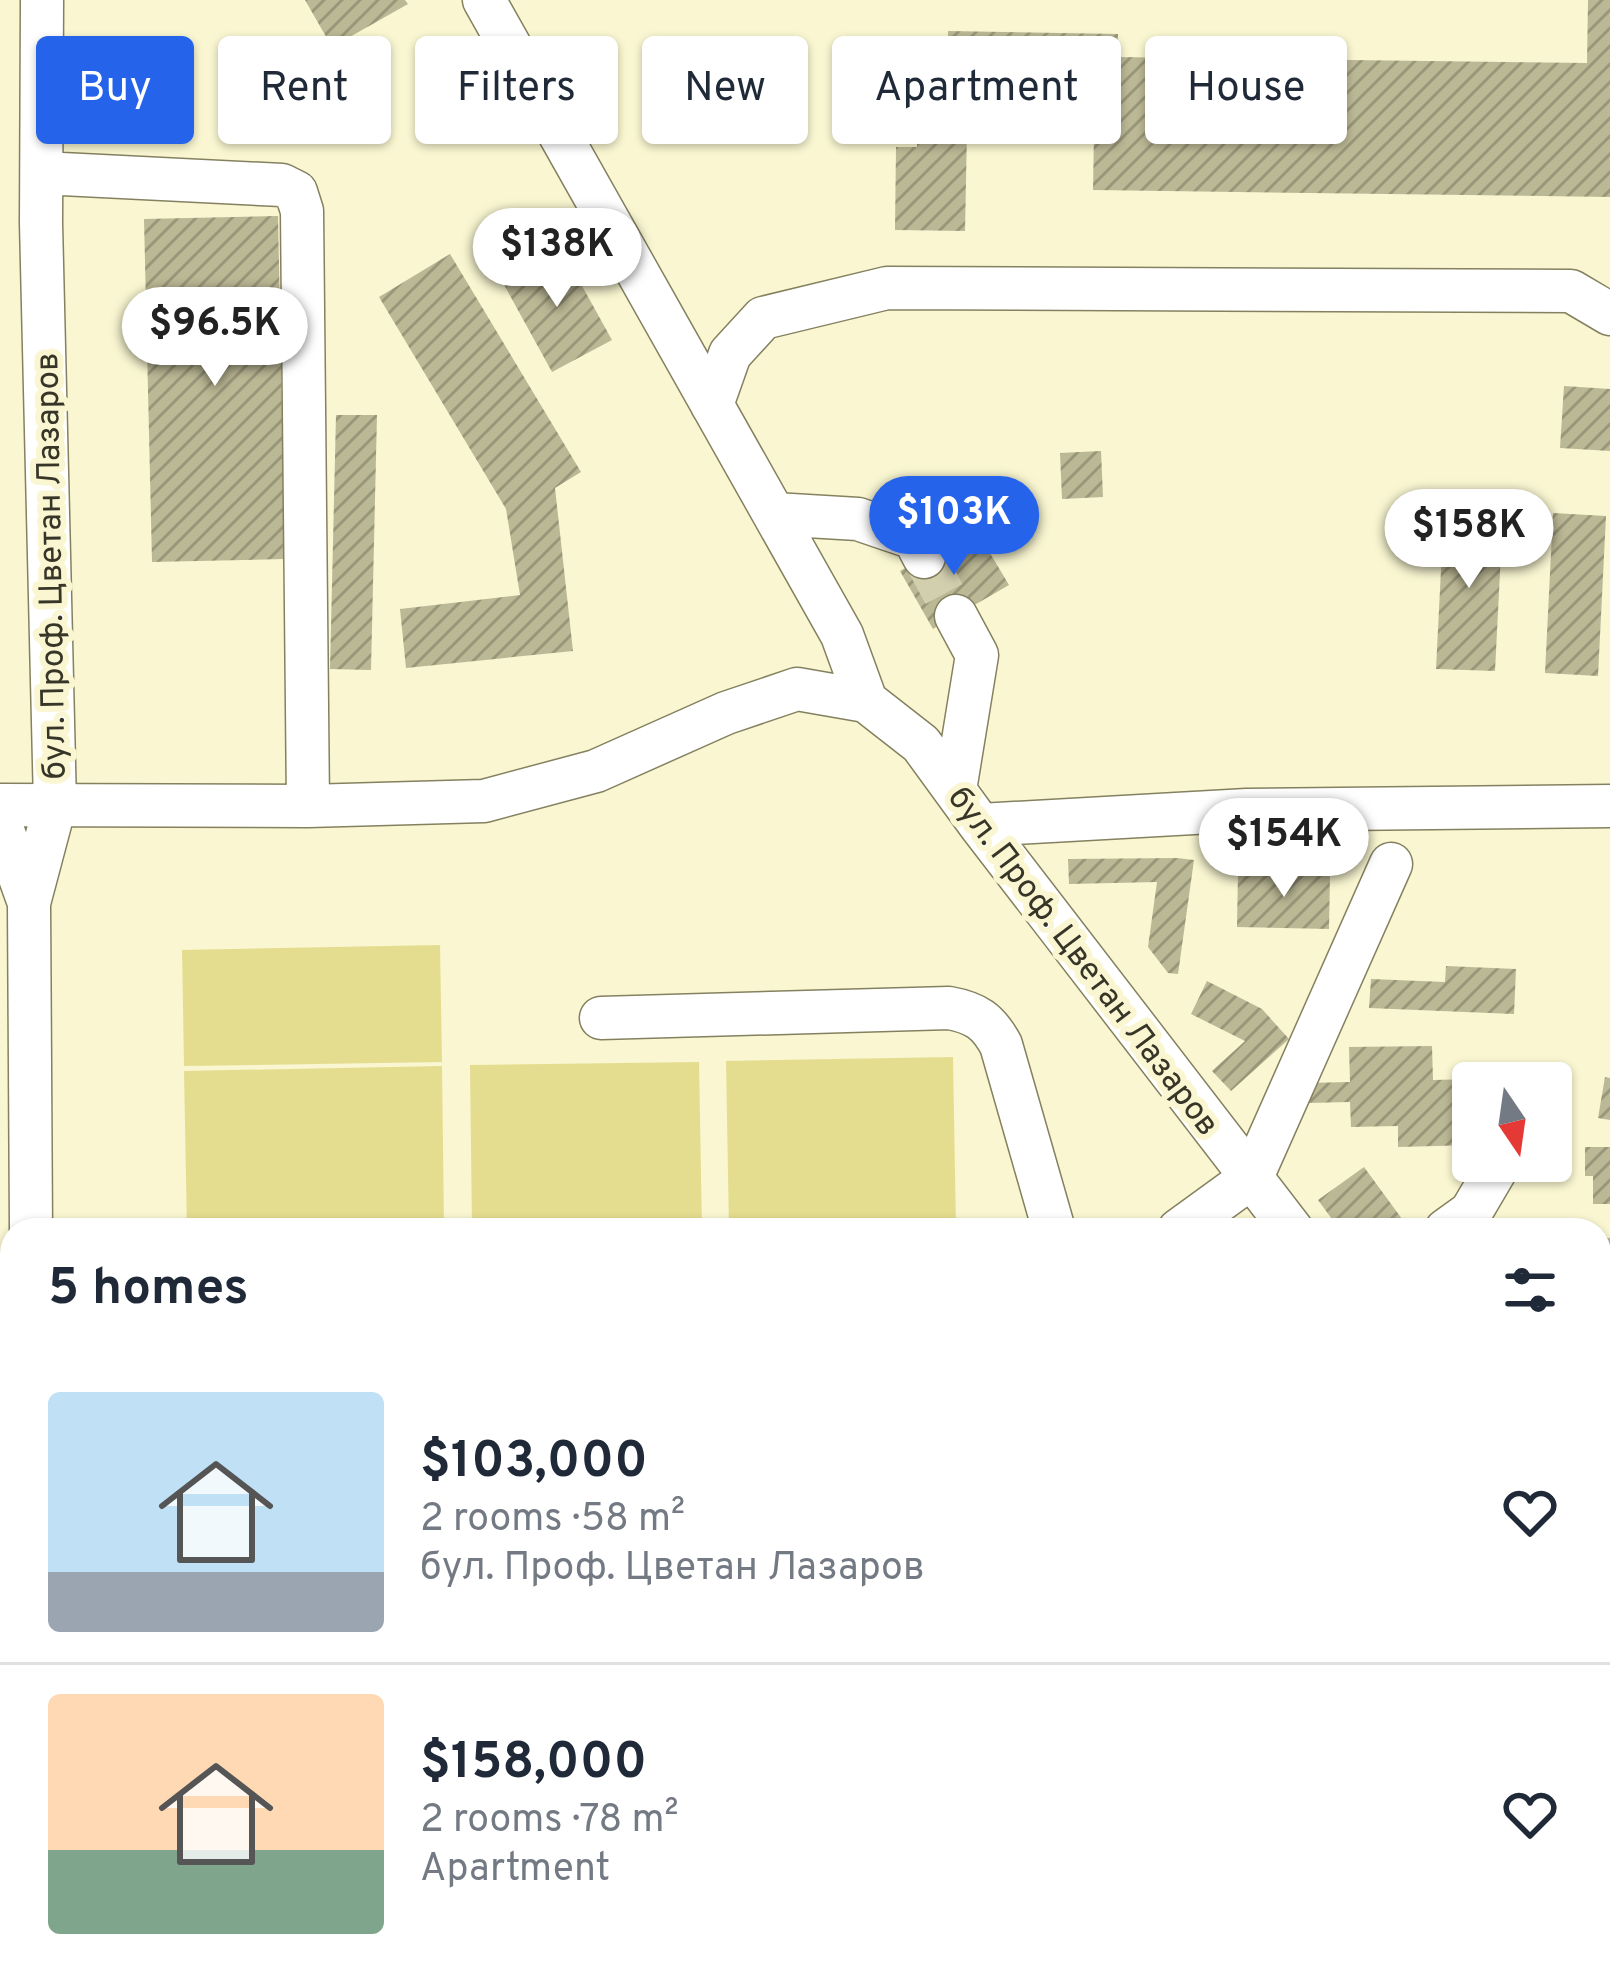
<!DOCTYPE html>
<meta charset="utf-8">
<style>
:root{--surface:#fff;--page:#f6f6f7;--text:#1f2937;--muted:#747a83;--line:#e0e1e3;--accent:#2563eb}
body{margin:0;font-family:Overpass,sans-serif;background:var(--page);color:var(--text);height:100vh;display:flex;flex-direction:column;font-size:45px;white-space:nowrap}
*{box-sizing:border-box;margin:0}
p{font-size:39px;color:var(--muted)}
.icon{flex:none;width:66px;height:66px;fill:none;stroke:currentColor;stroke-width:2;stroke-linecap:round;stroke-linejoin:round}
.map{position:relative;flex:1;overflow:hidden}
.details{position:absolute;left:0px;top:1218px;width:1611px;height:771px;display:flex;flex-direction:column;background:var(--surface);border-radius:36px 36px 0 0;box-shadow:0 3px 9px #0004}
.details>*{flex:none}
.hud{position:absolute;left:36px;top:36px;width:1539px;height:108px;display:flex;gap:24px}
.needle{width:78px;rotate:167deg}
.controls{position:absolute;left:1452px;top:1062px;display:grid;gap:24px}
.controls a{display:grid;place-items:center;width:120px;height:120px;border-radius:12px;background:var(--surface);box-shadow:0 3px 9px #0004;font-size:60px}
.price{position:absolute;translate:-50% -102px;padding:0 27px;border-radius:42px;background:#fff;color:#222;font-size:39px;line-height:78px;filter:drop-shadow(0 3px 6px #0008)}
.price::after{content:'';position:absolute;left:50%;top:72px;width:36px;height:27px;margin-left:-18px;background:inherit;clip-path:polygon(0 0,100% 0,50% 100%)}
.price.current{background:var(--accent);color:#fff}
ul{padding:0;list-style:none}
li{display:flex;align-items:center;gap:36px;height:300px;padding:0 48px}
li+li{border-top:3px solid var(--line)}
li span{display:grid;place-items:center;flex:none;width:336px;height:240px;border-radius:12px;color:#555}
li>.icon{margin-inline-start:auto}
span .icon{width:144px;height:144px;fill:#fffc;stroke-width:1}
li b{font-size:51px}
h2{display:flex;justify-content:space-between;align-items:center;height:144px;padding:0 48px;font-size:51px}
.chip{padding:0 42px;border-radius:12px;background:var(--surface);box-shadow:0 3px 9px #0004;font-size:42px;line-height:108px}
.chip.current{background:var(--accent);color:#fff}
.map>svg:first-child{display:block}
</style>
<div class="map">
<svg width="1610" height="1988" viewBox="0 0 1610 1988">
<defs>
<pattern id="park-dots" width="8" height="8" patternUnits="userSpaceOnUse" patternTransform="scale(3)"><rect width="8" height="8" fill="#e4dd8f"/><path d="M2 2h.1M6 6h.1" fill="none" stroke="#c4be7b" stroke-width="1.8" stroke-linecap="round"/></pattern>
<pattern id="building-hatch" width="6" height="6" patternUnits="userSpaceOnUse" patternTransform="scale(3)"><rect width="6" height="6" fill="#bbb895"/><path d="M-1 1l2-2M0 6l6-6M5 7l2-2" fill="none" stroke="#99967a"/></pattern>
</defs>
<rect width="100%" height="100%" fill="#f9f6d1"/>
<path fill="#e4dd8f" d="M440 945 442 1062 184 1066 182 950Z
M953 1057 956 1230H729L726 1061Z
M699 1062 702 1230H472L470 1065Z
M442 1066 444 1230H187L184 1071Z"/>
<path fill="url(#park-dots)" d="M436 1977H741L742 1988H436Z"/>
<path fill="url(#building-hatch)" d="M305 0H405L408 4 332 47Z
M1588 0H1610V197L1093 190 1094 133 967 131 965 231 895 230 896 147H917L918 90H947L948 31 1118 34V57L1587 63Z
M278 216 285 559 152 562 144 219Z
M561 248 612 340 552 372 502 281Z
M450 254 581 472 555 488 573 651 406 668 400 609 520 595 506 509 379 297Z
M1564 386 1610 389V451L1560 448Z
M336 415H377L371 670 330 669Z
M1101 451 1103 497 1062 499 1060 453Z
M1444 510 1503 513 1495 671 1436 669Z
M1553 513 1606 516 1598 676 1545 673Z
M975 528 1009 585 933 629 900 571Z
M1177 858 1194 860 1178 974 1168 973 1148 947 1157 882 1069 884 1068 859Z
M1238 871 1330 873 1329 929 1237 927Z
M1446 966 1516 969 1514 1014 1369 1008 1371 979 1445 982Z
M1207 981 1262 1009 1289 1039 1231 1091 1212 1071 1245 1041 1191 1014Z
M1432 1046 1433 1080 1473 1079V1145L1398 1147V1126L1351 1127 1350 1102 1308 1103 1307 1083 1350 1082 1349 1047Z
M1568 1077 1570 1120H1551V1083H1483V1079Z
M1605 1077 1610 1078V1120L1598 1118Z
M1585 1147H1610V1204H1593V1176H1585Z
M1364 1167 1405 1223 1395 1230H1340L1318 1200Z
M1610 1238V1276L1599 1277V1239Z
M293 1977H392V1988H294Z
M796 1977H900V1988H797Z
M984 1977H1068V1988H984Z
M1094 1977H1192L1193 1988H1094Z
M1267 1977H1352L1353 1988H1268Z"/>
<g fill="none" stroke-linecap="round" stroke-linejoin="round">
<path stroke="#d2cfaf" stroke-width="42" stroke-dasharray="42 21" stroke-linecap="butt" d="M924 557 956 616"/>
<defs>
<path id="minor" d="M484 0 842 635 866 701
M42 173 282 185 296 192 302 211 308 806
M712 405 730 354 763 318 887 288 1571 291 1610 314
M774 514 858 519 914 538 924 557
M955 790 977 655 956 616
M0 805 308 806 484 801 596 771 726 713 797 689 866 701 921 744 980 825 1292 1230
M0 822 29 903
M980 825 1247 810 1610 806
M601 1018 949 1008C976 1013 988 1021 1001 1045L1054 1230
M31 1230 29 903 55 805 41 223 42 0
M1179 1230 1252 1177 1391 864
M1446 1230 1471 1212 1501 1161
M1599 1626 1610 1639
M37 1977V1988
M416 1977V1988
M762 1977V1988
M951 1977 952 1988
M1214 1977V1988
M269 1988V1977"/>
</defs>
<use href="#minor" stroke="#848160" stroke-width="45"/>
<path stroke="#aba98d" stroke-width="6" stroke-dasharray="6 9" stroke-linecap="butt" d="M1599 1467 1610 1433
M567 1977V1988
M618 1977V1988"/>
<use href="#minor" stroke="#fff" stroke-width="42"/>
</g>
<g text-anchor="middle" stroke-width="12" stroke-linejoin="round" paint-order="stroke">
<g font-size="33" fill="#363527" stroke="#f9f6d1">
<text transform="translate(49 566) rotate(-91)" y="12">бул. Проф. Цветан Лазаров</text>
<text transform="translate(1085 960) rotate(53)" y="12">бул. Проф. Цветан Лазаров</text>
</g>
</g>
</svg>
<div class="controls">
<a><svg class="needle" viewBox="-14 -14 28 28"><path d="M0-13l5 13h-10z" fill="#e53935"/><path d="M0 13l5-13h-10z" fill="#747a83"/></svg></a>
</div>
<b class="price" style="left:557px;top:310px">$138K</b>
<b class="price" style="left:215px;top:389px">$96.5K</b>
<b class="price current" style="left:954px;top:578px">$103K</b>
<b class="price" style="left:1469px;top:591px">$158K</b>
<b class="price" style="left:1284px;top:900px">$154K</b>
<div class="hud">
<a class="chip current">Buy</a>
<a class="chip">Rent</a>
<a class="chip">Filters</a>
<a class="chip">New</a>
<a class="chip">Apartment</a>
<a class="chip">House</a>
</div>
<section class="details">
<h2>5 homes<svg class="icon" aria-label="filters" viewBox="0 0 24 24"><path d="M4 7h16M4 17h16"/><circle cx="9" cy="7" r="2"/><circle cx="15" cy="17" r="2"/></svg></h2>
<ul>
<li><span style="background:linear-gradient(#bfe0f5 75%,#9aa5b1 0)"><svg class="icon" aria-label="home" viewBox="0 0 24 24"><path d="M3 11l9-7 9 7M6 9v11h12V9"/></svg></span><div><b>$103,000</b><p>2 rooms · 58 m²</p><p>бул. Проф. Цветан Лазаров</p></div><svg class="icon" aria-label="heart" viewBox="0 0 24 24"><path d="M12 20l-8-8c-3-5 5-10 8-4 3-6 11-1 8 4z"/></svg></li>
<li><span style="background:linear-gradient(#ffd9b3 65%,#7fa58c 0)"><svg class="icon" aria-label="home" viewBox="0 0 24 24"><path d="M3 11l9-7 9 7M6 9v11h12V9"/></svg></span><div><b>$158,000</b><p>2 rooms · 78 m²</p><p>Apartment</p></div><svg class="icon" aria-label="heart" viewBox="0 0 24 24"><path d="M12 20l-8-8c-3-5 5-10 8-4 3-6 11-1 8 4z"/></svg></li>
</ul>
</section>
</div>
